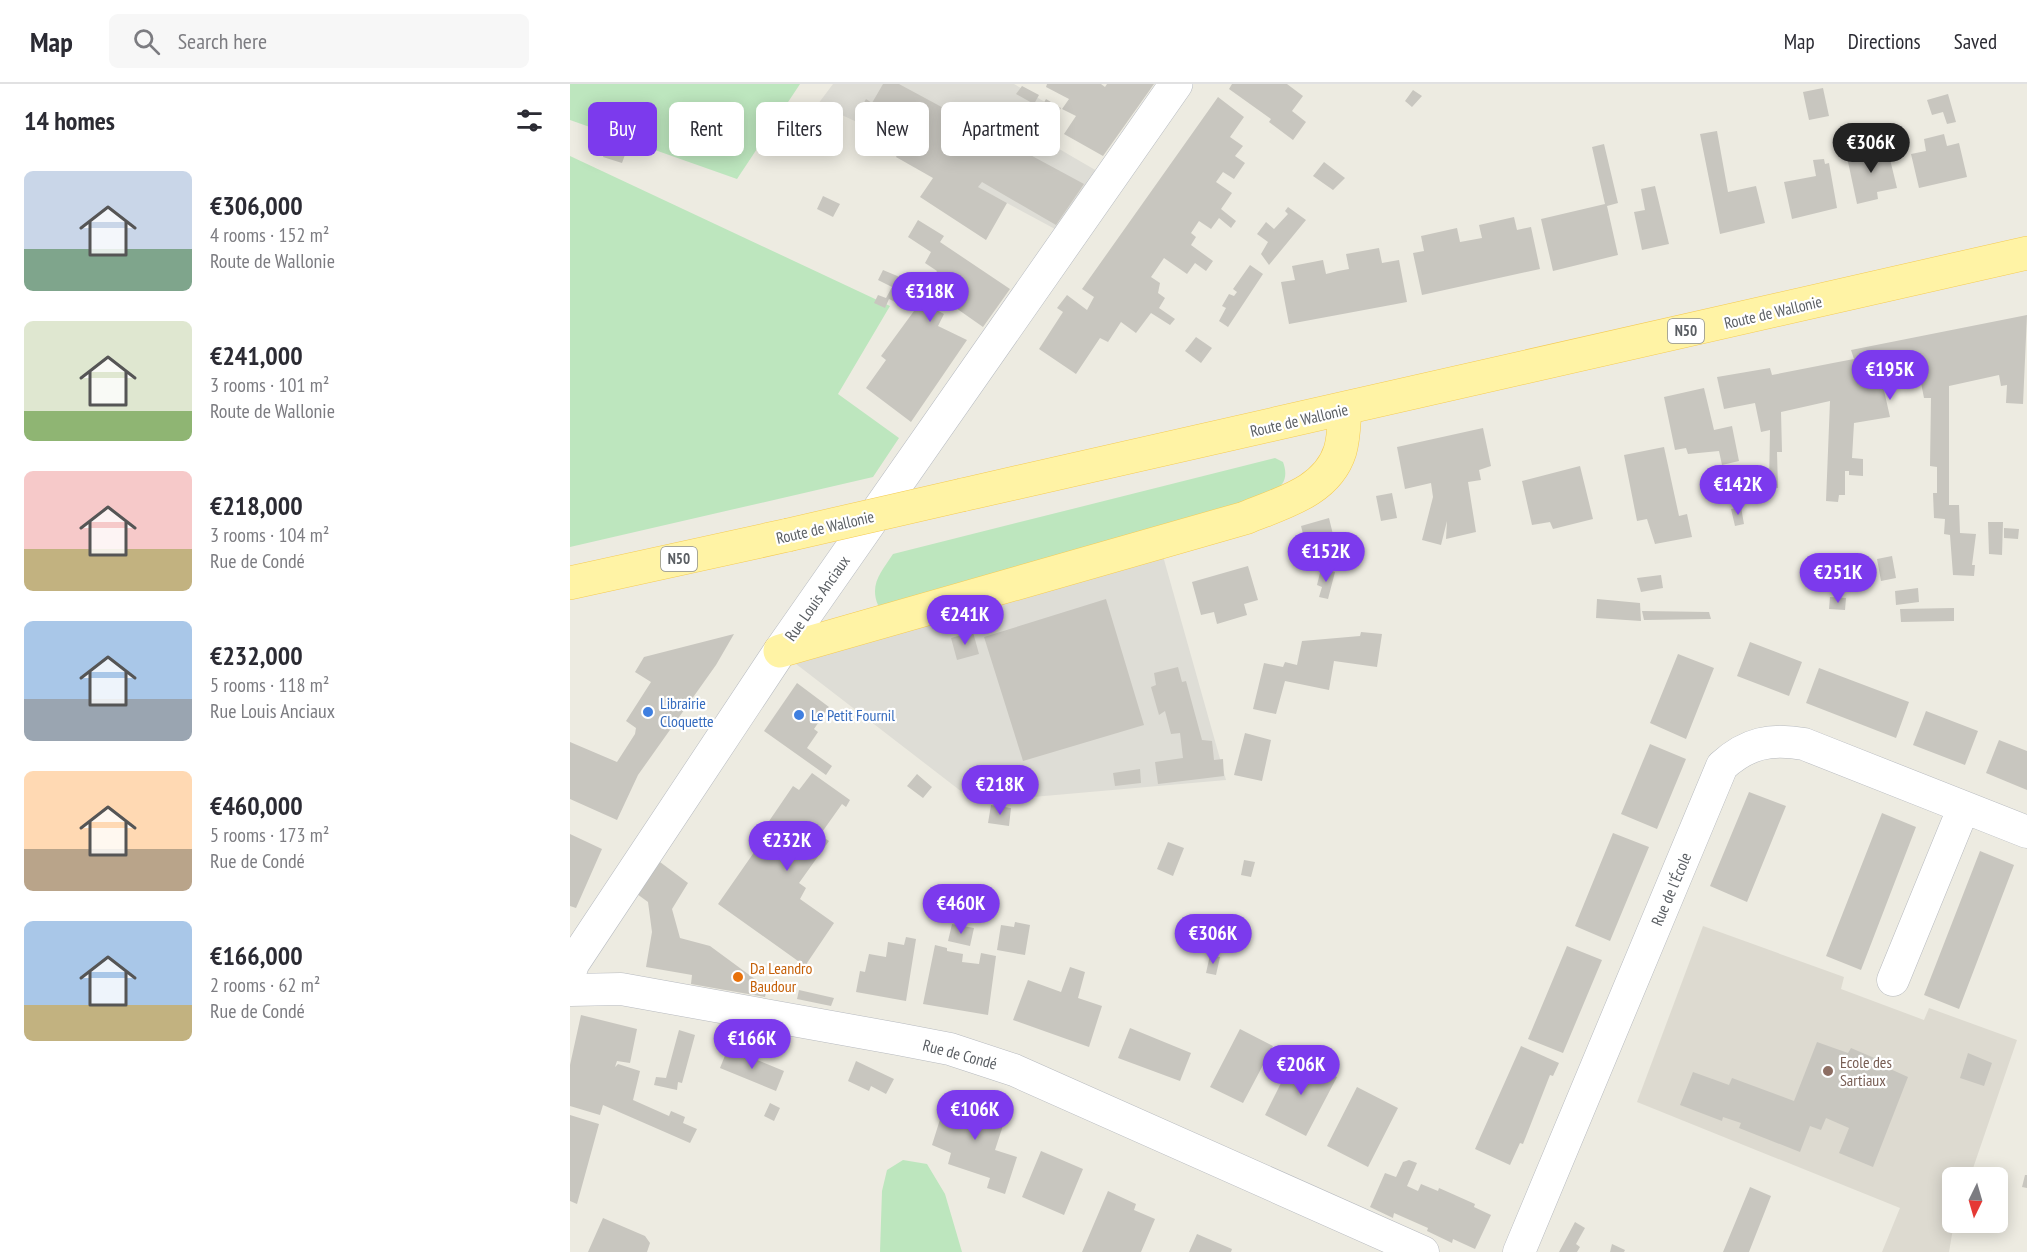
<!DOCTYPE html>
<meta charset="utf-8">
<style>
:root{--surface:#fff;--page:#f7f7f7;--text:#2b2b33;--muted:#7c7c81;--line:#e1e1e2;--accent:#7c3aed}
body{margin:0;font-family:"PT Sans Narrow",sans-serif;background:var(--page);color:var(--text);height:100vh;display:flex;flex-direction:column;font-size:22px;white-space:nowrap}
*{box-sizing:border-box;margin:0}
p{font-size:20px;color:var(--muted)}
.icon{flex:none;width:33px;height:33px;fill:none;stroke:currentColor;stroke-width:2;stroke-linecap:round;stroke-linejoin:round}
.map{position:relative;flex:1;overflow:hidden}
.details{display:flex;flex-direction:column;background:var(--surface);width:570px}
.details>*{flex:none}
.banner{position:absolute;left:18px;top:18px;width:570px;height:54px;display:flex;gap:12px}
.needle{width:39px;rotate:185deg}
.fabs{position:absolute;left:1372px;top:1083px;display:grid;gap:12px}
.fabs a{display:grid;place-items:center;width:66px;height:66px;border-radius:9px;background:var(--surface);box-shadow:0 3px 15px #0003;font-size:30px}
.price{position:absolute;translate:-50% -51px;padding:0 14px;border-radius:21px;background:var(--accent);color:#fff;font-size:20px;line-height:39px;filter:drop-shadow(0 2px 3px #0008)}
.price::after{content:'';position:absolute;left:50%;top:36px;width:18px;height:14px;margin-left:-9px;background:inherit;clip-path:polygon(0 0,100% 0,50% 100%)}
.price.selected{background:#222;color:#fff}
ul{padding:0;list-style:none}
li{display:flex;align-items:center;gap:18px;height:150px;padding:0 24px}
li span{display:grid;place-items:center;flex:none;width:168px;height:120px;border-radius:9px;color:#555}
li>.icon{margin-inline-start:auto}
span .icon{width:72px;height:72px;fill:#fffc;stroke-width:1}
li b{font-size:26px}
h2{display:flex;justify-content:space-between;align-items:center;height:72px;padding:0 24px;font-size:26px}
.pill{padding:0 21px;border-radius:9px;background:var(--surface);box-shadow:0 3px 15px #0003;font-size:21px;line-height:54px}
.pill.selected{background:var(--accent);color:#fff}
header{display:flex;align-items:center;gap:36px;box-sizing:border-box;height:84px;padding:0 30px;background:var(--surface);border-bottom:2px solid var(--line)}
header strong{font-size:28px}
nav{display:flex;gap:33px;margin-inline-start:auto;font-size:21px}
.search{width:420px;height:54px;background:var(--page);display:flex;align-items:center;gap:15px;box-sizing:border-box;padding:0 21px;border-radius:9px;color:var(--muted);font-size:22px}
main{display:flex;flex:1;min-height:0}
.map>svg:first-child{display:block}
</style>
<header>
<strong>Map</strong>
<div class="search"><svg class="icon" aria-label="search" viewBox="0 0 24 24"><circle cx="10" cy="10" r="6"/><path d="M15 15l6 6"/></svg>Search here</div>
<nav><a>Map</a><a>Directions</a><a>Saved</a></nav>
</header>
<main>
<section class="details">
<h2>14 homes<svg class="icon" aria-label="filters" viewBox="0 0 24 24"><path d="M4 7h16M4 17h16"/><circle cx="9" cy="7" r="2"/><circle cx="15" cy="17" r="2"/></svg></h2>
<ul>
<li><span style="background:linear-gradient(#c9d6e8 65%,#7fa58c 0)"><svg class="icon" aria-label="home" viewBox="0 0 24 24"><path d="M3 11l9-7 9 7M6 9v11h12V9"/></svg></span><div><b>€306,000</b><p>4 rooms · 152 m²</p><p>Route de Wallonie</p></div></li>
<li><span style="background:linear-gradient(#dfe7d0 75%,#8fb573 0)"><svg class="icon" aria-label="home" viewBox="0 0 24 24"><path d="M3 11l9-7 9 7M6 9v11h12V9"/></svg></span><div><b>€241,000</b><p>3 rooms · 101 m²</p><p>Route de Wallonie</p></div></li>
<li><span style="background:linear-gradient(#f6c9c9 65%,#c2b280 0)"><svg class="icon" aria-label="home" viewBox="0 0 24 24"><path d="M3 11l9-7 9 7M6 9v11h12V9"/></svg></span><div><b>€218,000</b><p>3 rooms · 104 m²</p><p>Rue de Condé</p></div></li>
<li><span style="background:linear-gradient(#a9c7e8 65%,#9aa5b1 0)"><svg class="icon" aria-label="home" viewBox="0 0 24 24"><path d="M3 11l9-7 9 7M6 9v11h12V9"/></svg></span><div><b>€232,000</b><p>5 rooms · 118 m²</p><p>Rue Louis Anciaux</p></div></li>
<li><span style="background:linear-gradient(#ffd9b3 65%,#b9a48a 0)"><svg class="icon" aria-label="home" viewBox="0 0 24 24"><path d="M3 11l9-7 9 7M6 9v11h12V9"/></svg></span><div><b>€460,000</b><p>5 rooms · 173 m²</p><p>Rue de Condé</p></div></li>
<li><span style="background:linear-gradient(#a9c7e8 70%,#c2b280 0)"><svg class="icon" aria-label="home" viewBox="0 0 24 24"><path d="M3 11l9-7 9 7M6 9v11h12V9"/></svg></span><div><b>€166,000</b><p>2 rooms · 62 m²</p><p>Rue de Condé</p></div></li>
</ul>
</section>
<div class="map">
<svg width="1457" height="1168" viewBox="0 0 1457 1168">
<rect width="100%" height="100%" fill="#edebe1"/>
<path fill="#deddd6" d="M263 0H444L487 25 472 55 539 94 485 145 289 39 248 20Z
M591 465 656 696 405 718 217 573Z"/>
<path fill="#dddad0" d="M1133 842 1274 893 1271 905 1354 936 1359 924 1447 956 1400 1093 1383 1094 1384 1139 1379 1168H1312L1330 1124 1067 1018Z"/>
<path fill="#bde6be" d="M0 0H230L167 95 0 36Z
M0 72 320 222 268 310 329 354 303 393 0 463Z
M705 374 713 378C718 392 715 400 703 409L319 524 308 521C299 500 312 487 323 470Z
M333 1076 357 1080 375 1110 392 1168H310L312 1107 317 1086Z"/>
<path fill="#c8c6bf" d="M313 0H329L514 100 486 141 412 98 408 103 437 119 416 156 350 113 363 94 326 73 335 58 287 32 296 15 302 19Z
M477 0H531L535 3 537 0H584L533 72 494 50 506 32 492 25 499 15 476 3Z
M662 0H717L733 12 722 27 736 38 723 56 699 38 701 35 659 5Z
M452 2 469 11 464 20 446 10Z
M1253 4 1259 32 1239 36 1233 8Z
M843 6 852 12 842 23 835 17Z
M1378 10 1386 38 1377 40 1373 28 1362 31 1357 16Z
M648 13 674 33 660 53 673 62 665 72 675 79 664 95 653 88 646 98 662 109 651 125 666 137 661 144 649 134 641 145 629 137 621 149 626 153 621 161 643 177 636 187 625 179 617 190 594 174 581 193 590 199 588 209 595 214 589 224 605 235 600 241 581 229 566 249 551 238 538 258 530 254 506 290 469 265 493 228 487 224 497 211 517 226 524 213 512 205Z
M476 15 491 24 484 36 469 28Z
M1147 47 1158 108 1186 102 1195 139 1150 150 1130 50Z
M41 50 60 57 52 79 33 73Z
M1374 50 1377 62 1389 59 1397 93 1349 104 1341 70 1356 67 1354 55Z
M1034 60 1048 119 1037 122 1048 171 983 187 971 135 1035 120 1022 63Z
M1317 63 1327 104 1307 108 1308 115 1287 120 1277 73Z
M1254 75 1255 80 1259 79 1267 124 1222 135 1214 98 1246 92 1243 76Z
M754 78 775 94 763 106 743 92Z
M1085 102 1099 160 1072 166 1064 128 1075 126 1071 105Z
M253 112 270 120 263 133 247 125Z
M718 123 736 136 699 181 691 170 698 158 687 150 696 138 704 145 718 130 715 127Z
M944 133 947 146 961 143 970 185 852 211 843 169 854 167 851 152 887 144 890 158 912 154 909 141Z
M348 136 374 152 370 158 440 205 413 243 366 210 359 222 374 230 368 242 397 256 341 338 296 304 316 276 311 272 344 227 319 215 315 224 304 219 308 211 316 214 322 203 308 196 313 186 356 204 367 187 355 179 361 168 338 153Z
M809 164 812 179 829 176 837 218 719 240 711 198 725 196 722 182 753 176 756 190 768 187 779 185 776 170Z
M680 181 693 190 658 243 649 237 656 224 652 222 659 210 664 212 667 208 663 205Z
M1457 231 1453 320 1436 319 1437 301 1431 302 1429 291 1379 302V421H1389L1390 449 1406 450 1402 481H1405L1404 492 1383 491 1380 451 1374 450 1375 435 1364 434 1363 409H1367V383L1360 382 1361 314H1354L1351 299 1327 304 1326 299 1313 302 1320 333 1284 339 1282 374 1293 375V392L1279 391V387H1275V411H1269L1268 418 1256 417 1260 317 1211 328 1212 368H1207L1208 404 1199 403 1200 346 1191 348 1185 319 1154 325 1147 293 1200 284 1202 291 1263 279 1284 275 1281 266Z
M626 253 642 264 631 279 615 267Z
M1134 304 1144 346 1162 342 1169 377 1152 381 1149 367 1118 370 1116 364 1105 366 1094 313Z
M913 344 921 382 909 386 911 396 898 398 906 448 876 455 877 437 871 461 852 456 863 413 861 399 835 405 827 363Z
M1094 363 1109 432 1117 430 1122 453 1085 460 1077 435 1067 437 1054 371Z
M1010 382 1023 435 983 445 980 438 962 441 952 397Z
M822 409 827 434 811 437 806 412Z
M1171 423 1174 440 1165 442 1161 425Z
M759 434 768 471 740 477 731 442Z
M1418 438H1433L1432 471 1419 470Z
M1434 444 1449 445 1448 455 1434 454Z
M1322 472 1326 494 1311 497 1307 475Z
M678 482 688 516 674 520 677 531 647 540 644 528 631 531 622 498Z
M751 485 765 488 758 515 749 513 752 503 747 501Z
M1091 491 1093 504 1071 508 1067 494Z
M1348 504 1349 518 1326 521 1325 507Z
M1260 513 1276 514 1275 526 1259 525Z
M536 515 574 641 453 677 414 553Z
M1027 515 1070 519 1071 537 1026 534Z
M1384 524V537L1331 538 1330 525Z
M1072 527 1139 528 1141 535 1074 536Z
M403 548 409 570 387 576 381 554Z
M791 548 812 550 807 583 764 577 759 606 715 597 706 630 683 625 694 579 713 583 715 578 727 581 732 557 790 552Z
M164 550 146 581 68 691 47 736 0 715V658L47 678 65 650 66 644 56 637 81 598 65 588 74 573Z
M1180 558 1232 578 1219 612 1167 592Z
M1108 570 1144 584 1116 655 1080 639Z
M608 583 612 598 616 597 632 656 642 657 644 676 653 675 654 692 588 700 585 678 613 674 610 649 601 650 595 627 589 631 581 603 586 601 584 589Z
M1249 584 1339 618 1326 654 1236 619Z
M227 599 259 623 244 645 248 648 237 664 262 682 256 691 194 647Z
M1356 627 1408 647 1395 681 1343 661Z
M675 649 701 656 692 697 664 691Z
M1429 656 1457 667V706L1416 689Z
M1080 660 1116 675 1087 745 1051 730Z
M570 685 571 699 545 702 543 689Z
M242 689 280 716 276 723 272 720 250 751 259 757 229 799 236 804 230 815 264 839 235 882 148 820 194 754 191 749 223 702 229 706Z
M347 690 362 703 353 714 337 702Z
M1179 708 1216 722 1177 818 1140 802Z
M421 721 441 724 439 742 418 739Z
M1312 729 1346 743 1291 886 1256 872Z
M1043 749 1079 763 1040 857 1005 842Z
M0 750 32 765 6 824 0 822Z
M598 758 614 764 603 792 587 785Z
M1410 767 1444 781 1389 925 1354 911Z
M674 776 685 778 681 793 671 791Z
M90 778 118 799 102 825 110 854 140 862 197 904 195 913 121 900 122 891 76 883 82 848 78 818 67 810Z
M633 832 657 838 648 872 624 865Z
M445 838 460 841 455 871 427 866 431 841 444 843Z
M382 840 404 844 400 862 378 857Z
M336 853 346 855 336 917 286 908 290 887 295 888 299 870 316 873 318 858 334 861Z
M365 861 377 864V867L393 870 392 878 409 880 411 869 426 872 418 931 353 920Z
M997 862 1032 876 993 969 958 955Z
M640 871 650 873 646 891 636 889Z
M500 883 515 888 508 914 532 922 519 963 443 936 458 896 491 908Z
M229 906 264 914 261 922 227 915Z
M11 931 67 945 60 979 47 977 45 983 48 980 70 987 63 1016 99 1032 101 1027 115 1033 113 1039 127 1045 120 1059 33 1021 30 1031 0 1022V981Z
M560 944 621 969 610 997 548 974Z
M670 945 703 962 673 1019 640 1003Z
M109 946 125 951 112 999 108 998 107 1006 84 1001 86 993 96 994Z
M1247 958 1278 969 1281 964 1309 976 1307 979 1338 993 1303 1083 1269 1069 1279 1044 1256 1034 1251 1046 1240 1042 1230 1068 1169 1044 1171 1039 1153 1033 1152 1037 1110 1021 1123 988 1159 1001 1162 994 1224 1017Z
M951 962 989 979 983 992 980 991 953 1060 950 1059 940 1081 905 1065Z
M158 964 214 987 206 1007 150 984Z
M1398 969 1422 979 1414 1002 1390 994Z
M725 971 767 993 736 1052 695 1031Z
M286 977 324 995 316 1010 301 1002 299 1007 278 997Z
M787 1003 828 1024 798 1083 757 1062Z
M378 1010 437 1029 425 1066 447 1073 435 1110 417 1104 420 1094 378 1080 381 1069 362 1061Z
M200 1019 210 1024 204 1037 194 1032Z
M0 1031 29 1040 7 1120 0 1117Z
M471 1067 513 1085 494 1131 452 1113Z
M839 1076 847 1079 837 1102 848 1107 851 1100 868 1107 869 1104 905 1120 904 1123 921 1131 905 1165 883 1155 882 1159 857 1147 858 1144 824 1129 823 1134 800 1123 815 1089 826 1093 833 1078Z
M1455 1091H1457V1104L1452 1103Z
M1180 1103 1201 1112 1179 1168H1153Z
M538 1107 566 1120 564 1126 585 1135 571 1168H512Z
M33 1134 75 1152 80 1159 77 1168H18Z
M1005 1138 1015 1144 1006 1160 1010 1163 1007 1168H989Z
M627 1150 662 1165 661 1168H619Z
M1042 1160 1055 1166 1054 1168H1040Z"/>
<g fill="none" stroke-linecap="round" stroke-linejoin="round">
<defs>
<path id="street" d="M1323 896 1393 725
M0 906 51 905 328 955 380 965 444 986 853 1168
M949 1168 1152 682C1177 659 1201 654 1234 660L1457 748"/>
<path id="secondary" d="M0 887 3 879 210 567 606 0"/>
<path id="primary" d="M392 411 1457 169
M0 499 218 451
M210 567 675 434C711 419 757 408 770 367 774 354 774 338 775 325"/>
</defs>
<use href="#street" stroke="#b7babf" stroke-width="33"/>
<use href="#secondary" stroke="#b7bbc1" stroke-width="34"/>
<use href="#primary" stroke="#f5cb53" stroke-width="34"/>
<use href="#street" stroke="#fff" stroke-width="32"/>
<use href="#secondary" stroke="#fff" stroke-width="33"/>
<use href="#primary" stroke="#fff3a5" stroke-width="33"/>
<defs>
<path id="primary-bridge" d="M218 451 392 411"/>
</defs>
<use href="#primary-bridge" stroke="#f5cb53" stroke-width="34" stroke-linecap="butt"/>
<use href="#primary-bridge" stroke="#fff3a5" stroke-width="33"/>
</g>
<g fill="#3f7fe0" stroke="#fff" stroke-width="2">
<circle cx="78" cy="628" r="6"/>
<circle cx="229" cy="631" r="6"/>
</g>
<circle fill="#e8710a" stroke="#fff" stroke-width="2" cx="168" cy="893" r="6"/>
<circle fill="#8d6e63" stroke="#fff" stroke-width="2" cx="1258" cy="987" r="6"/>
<g text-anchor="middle" stroke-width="4.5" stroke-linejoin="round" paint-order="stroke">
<g fill="#fff" stroke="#8c8e92" stroke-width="1.5">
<rect x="1098" y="235" width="36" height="24" rx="4.5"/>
<rect x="91" y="463" width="36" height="24" rx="4.5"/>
</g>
<g font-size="15" font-weight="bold" fill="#5a5e63">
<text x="1116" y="252">N50</text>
<text x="109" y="480">N50</text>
</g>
<g font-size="16" fill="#5a5e63" stroke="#fff">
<text transform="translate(1203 228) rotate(-13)" y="6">Route de Wallonie</text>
<text transform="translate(729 336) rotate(-13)" y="6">Route de Wallonie</text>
<text transform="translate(255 443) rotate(-13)" y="6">Route de Wallonie</text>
<text transform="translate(247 514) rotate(-55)" y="6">Rue Louis Anciaux</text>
<text transform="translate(1101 805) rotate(-67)" y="6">Rue de l'École</text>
<text transform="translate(390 970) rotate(15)" y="6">Rue de Condé</text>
</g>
<g font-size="16" fill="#366cbe" stroke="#fff" text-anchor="start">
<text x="90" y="625">Librairie<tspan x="90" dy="18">Cloquette</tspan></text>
<text x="241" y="637">Le Petit Fournil</text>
</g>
<g font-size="16" fill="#c56008" stroke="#fff" text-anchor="start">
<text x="180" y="890">Da Leandro<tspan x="180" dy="18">Baudour</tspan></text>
</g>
<g font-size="16" fill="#785e54" stroke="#fff" text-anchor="start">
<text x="1270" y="984">Ecole des<tspan x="1270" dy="18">Sartiaux</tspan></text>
</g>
</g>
</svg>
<div class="fabs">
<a><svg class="needle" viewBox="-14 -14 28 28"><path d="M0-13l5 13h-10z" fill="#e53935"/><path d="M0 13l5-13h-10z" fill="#7c7c81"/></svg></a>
</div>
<b class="price selected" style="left:1301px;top:90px">€306K</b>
<b class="price" style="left:360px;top:239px">€318K</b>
<b class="price" style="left:1320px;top:317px">€195K</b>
<b class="price" style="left:1168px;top:432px">€142K</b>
<b class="price" style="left:756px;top:499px">€152K</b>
<b class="price" style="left:1268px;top:520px">€251K</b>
<b class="price" style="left:395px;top:562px">€241K</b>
<b class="price" style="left:430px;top:732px">€218K</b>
<b class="price" style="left:217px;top:788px">€232K</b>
<b class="price" style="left:391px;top:851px">€460K</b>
<b class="price" style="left:643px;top:881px">€306K</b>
<b class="price" style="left:182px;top:986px">€166K</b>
<b class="price" style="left:731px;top:1012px">€206K</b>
<b class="price" style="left:405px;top:1057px">€106K</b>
<div class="banner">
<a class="pill selected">Buy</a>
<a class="pill">Rent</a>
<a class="pill">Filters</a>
<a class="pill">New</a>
<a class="pill">Apartment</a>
</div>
</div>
</main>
